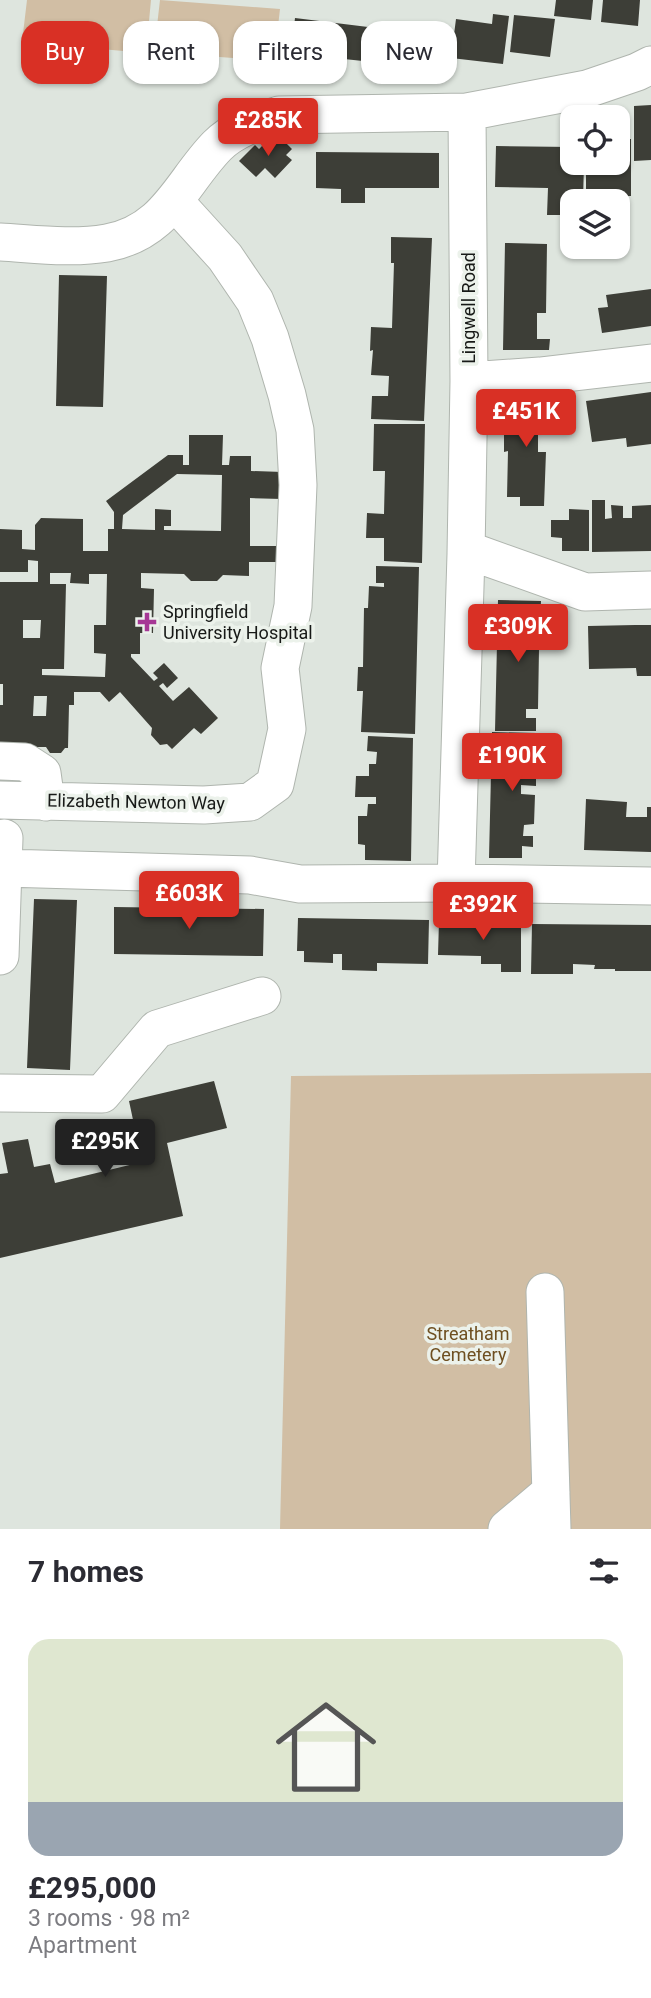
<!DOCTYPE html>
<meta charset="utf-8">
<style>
:root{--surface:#fff;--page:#f7f7f7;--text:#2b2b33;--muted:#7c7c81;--accent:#d93025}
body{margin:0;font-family:Roboto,sans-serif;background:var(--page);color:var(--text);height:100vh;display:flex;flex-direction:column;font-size:26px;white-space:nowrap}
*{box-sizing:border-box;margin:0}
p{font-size:23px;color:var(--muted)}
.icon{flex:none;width:38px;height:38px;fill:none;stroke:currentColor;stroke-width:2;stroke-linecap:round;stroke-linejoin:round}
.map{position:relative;height:1529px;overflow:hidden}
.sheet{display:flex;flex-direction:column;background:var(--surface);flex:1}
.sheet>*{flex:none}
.guide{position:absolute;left:21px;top:21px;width:609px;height:63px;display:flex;gap:14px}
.buttons{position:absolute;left:560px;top:105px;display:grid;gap:14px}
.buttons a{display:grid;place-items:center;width:70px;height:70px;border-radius:14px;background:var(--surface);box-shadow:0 2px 5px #0004;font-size:35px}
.price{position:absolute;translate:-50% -60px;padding:0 16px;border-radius:7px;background:var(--accent);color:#fff;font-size:23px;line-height:46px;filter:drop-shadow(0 2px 4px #0008)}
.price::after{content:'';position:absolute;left:50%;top:42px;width:21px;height:16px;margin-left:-10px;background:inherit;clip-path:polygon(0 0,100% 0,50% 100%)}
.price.on{background:#222;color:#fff}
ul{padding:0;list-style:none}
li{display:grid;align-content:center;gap:14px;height:371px;padding:0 28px}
li span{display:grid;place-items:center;height:217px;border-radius:21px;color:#555}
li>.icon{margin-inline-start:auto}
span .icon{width:126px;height:126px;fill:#fffc;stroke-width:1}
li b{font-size:30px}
h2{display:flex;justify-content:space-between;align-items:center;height:84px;padding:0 28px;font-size:30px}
.chip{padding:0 24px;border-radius:21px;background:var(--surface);box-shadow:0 2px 5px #0004;font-size:24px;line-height:63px}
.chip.on{background:var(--accent);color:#fff}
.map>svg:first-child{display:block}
</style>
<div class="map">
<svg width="651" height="1529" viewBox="0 0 651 1529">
<rect width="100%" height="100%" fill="#dee5de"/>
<path fill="#d1bea4" d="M27 0H151L146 53 22 42Z
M160 0 280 9 274 61 154 52Z
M651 1073V1529H280L291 1076Z"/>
<path fill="#3d3e37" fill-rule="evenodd" d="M556 0H593L591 20 554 16Z
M603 0H640L638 26 601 22Z
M493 14 509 16 503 64 451 58 456 19 492 24Z
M514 15 555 19 550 57 510 52Z
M295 18 368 27 363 61 344 59V62L291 53Z
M414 25 451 29 446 68 410 64Z
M373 27 408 31 403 69 368 64Z
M651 105V160L634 161V106Z
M280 137 292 149 286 155 292 160 275 178 265 168 256 177 239 161 255 145 259 149 270 138 275 142Z
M618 139H631V196L586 197V163H618Z
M496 146 572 147V163H584L583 201H572L571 215H547L548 188 495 187Z
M316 152 439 153V188H365V203H341V189L316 188Z
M391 237 432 238 424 421 371 419 372 396H388L389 376 371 375 373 350 370 351 371 327 392 328 394 263H391Z
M505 243 547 244 546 313H537V339H550L549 350H503Z
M59 275 107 276 103 407 56 406Z
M651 289V326L602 333 598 308 608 307 606 295Z
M651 392V444L627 447 626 438 592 442 586 401Z
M553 400V424H538V452H546L544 506H520V497H507L508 451 504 452V401Z
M374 424H425L422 563 384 561V538H366L367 513 384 514 385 471H373Z
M189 435H223L222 465H229L230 456H251V471L283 472 282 499 250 498V546H278V562H249V576L223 575 217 581H191L184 574 141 573V588L154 589 153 633H140V654H131V657L154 681 158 678 153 673 164 663 178 678 167 688 163 683 159 686 173 701 189 687 218 718 201 734 194 728 172 749 167 744 160 745 151 735 152 728 120 692 109 702 100 692H74V705H69L68 748H65L61 753H50L46 747H0V705H3V684H0V582H38V561L28 560V572H0V529L22 530V549L35 550V525L41 518 83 519V551H108V529H114V512L106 501 168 455H183V465H189ZM177 474 222 475 221 531 164 530V526H171V510L155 509V530L122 529 123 515ZM50 573H71L70 583 89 584V574H107L106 625H94V653L106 654 105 677 42 675V669H64L66 584H50ZM23 620H41L40 638H23ZM34 696H47L46 716H33Z
M592 500H605V519L612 518 611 505 623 506V518H632V506L651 505V551L592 552Z
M569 509 589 510V551H562V538L551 537V520H569Z
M376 566 419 567 415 734 361 732 363 691H357L358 667H363L364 608H368L369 586 384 587V583H376Z
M498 600 541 601 540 627H549L548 649H539L538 709H526V718H536V731H495Z
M635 625H651V676H637L636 668 589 669 588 626Z
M492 732 536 733V742H542V754H525V764H536V786L521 785V794L535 795 534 824 524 825 523 836H533V847L522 846V858H489Z
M368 736 413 738 411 861 365 860V845L358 844V816H367L368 804H376V797H355L356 776H369V764H376L377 752 367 751Z
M586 799 627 802 626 817H647V807H651V852L584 850Z
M34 899 77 900 70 1070 27 1068Z
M114 907 264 909 263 956 114 954Z
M298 918 429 920 428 964 377 963V971L342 970V954H333V963L304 962V951H297Z
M439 921H521V972H501V964H481V956L438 955Z
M532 924 651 925V971H615V969H594L595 965 573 964V974H531Z
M214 1081 227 1128 167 1143 183 1216 0 1258V1174L8 1173 2 1143 28 1139 34 1167 50 1164 55 1183 142 1162 129 1101Z"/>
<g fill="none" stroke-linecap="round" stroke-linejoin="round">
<defs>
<path id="minor" d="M0 242C35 244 72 249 107 243 167 232 181 183 217 146 234 129 257 122 279 115L467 112 587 89 637 72 651 65
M469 381 540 376 651 363
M466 554H478L585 592 651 590
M0 761 25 762 42 773 46 802
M0 800 204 805 250 802 275 784 287 729 280 668 293 606 298 485 295 430 287 395 270 338 255 301 225 257 175 202
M4 868 250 875 300 884 456 883 651 886
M456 883 466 554 469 381 467 112
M0 956 4 838
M0 1093 102 1094 157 1029 262 996
M545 1292 552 1529
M507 1529 551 1492"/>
</defs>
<use href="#minor" stroke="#afb5ae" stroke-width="39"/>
<use href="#minor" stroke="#fff" stroke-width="37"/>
</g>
<path fill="#a63795" stroke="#ecf2eb" stroke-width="2.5" d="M143.5 611.5h7v7h7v7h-7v7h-7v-7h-7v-7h7z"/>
<g text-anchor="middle" stroke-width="7" stroke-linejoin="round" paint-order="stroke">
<g font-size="18" fill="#171917" stroke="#ecf2eb">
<text transform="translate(469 308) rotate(-90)" y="6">Lingwell Road</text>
<text transform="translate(136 802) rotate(1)" y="6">Elizabeth Newton Way</text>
</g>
<g font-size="18" fill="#171917" stroke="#ecf2eb" text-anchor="start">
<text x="163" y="618">Springfield<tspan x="163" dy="21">University Hospital</tspan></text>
</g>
<g font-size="18" fill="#6e4f20" stroke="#ecf2eb">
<text x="468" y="1340">Streatham<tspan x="468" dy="21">Cemetery</tspan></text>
</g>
</g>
</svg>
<div class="buttons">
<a><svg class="icon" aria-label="locate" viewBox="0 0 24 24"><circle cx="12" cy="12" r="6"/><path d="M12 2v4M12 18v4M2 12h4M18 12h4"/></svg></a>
<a><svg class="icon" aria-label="layers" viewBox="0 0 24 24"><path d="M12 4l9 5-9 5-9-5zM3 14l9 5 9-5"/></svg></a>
</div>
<b class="price" style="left:268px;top:158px">£285K</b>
<b class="price" style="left:526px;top:449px">£451K</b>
<b class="price" style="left:518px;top:664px">£309K</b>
<b class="price" style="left:512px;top:793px">£190K</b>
<b class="price" style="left:189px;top:931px">£603K</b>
<b class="price" style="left:483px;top:942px">£392K</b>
<b class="price on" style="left:105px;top:1179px">£295K</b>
<div class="guide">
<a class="chip on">Buy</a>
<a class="chip">Rent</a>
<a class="chip">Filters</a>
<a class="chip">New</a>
</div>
</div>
<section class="sheet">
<h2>7 homes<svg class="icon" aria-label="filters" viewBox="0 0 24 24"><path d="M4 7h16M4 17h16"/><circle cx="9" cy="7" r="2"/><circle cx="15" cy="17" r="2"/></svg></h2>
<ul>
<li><span style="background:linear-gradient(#dfe7d0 75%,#9aa5b1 0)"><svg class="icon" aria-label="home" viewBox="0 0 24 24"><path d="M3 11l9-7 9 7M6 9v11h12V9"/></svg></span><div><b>£295,000</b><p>3 rooms · 98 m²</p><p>Apartment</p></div></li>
</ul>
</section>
